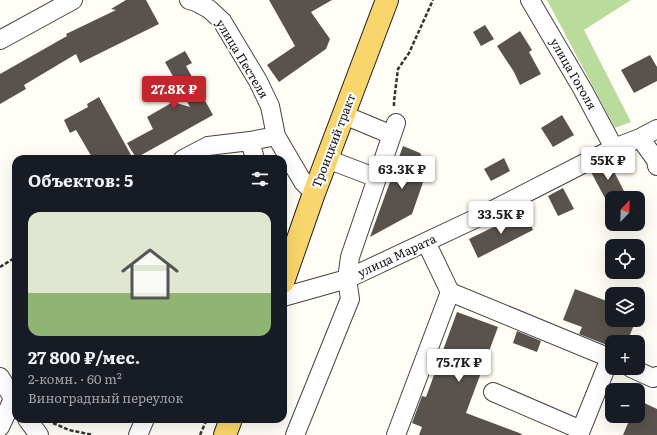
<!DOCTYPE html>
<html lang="ru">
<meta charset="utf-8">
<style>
:root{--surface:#171b24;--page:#20242c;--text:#f1f3f6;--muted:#9ea1a6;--accent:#c4262e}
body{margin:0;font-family:Literata,serif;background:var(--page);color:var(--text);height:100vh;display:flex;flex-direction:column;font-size:15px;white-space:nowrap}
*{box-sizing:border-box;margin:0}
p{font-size:13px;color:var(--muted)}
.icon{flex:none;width:22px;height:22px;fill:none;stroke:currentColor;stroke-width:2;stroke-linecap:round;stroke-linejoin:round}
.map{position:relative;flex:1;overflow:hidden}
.panel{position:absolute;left:12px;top:155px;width:275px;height:268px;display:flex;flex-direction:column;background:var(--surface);border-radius:12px;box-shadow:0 4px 16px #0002}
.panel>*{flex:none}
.needle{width:26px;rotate:23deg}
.controls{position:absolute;left:605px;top:191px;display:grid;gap:8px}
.controls a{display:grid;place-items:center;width:40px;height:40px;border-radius:8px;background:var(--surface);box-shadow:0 4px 16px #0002;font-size:20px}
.price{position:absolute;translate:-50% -34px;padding:0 9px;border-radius:4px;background:#fff;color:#222;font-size:13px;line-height:26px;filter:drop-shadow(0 1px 2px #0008)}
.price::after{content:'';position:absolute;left:50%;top:24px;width:12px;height:9px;margin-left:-6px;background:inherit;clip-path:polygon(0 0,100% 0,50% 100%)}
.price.on{background:var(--accent);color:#fff}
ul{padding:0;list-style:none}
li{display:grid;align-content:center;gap:8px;height:212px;padding:0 16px}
li span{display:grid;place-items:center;height:124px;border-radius:12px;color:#555}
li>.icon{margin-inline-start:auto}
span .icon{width:72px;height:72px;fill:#fffc;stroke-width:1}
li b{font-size:17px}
h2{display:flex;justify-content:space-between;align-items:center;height:48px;padding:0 16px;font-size:17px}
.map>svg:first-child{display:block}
</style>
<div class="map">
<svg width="657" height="435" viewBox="0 0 657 435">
<rect width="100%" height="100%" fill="#fffdf5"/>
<path fill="#b9dc9c" d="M547 0H631L584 30 631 122 615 128Z"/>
<path fill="#5a524d" d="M126 0H146L159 24 80 63 76 54 24 85 26 89 0 104V74L67 36 66 34 116 10 111 9Z
M269 0H332L311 12 330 39 326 49 279 82 267 65 295 46Z
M485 25 494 39 481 46 473 32Z
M520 31 532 50 529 52 541 74 520 85 514 72 497 46Z
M185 51 192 63 186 66 213 115 136 158 127 143 153 129 147 117 173 102 190 107 165 62Z
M650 55 657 67V81L634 93 621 70Z
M99 97 131 155 123 159H93L76 130 70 133 64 120 88 107 87 104Z
M562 115 574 135 553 147 541 128Z
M403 146 420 153 428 168 412 214 370 237Z
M504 158 510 171 491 181 484 169Z
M609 162 624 191 606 200 591 172Z
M563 188 574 209 558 216 548 196Z
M524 211 533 230 478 258 469 239 510 219 509 218Z
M575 289 612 303V320H636L627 342H612V347L579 334 582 327 563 320Z
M457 312 498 327 466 413 522 434 521 435H419L422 427 412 423 422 396 426 397Z
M517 331 541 341 537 352 513 343Z
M638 400 657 409V435H623L631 416H638Z"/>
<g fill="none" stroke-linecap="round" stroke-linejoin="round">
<defs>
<path id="minor" d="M189 0 196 2 209 9 222 21 258 81 270 106 276 136 303 182 314 193
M530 0 583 90 614 148
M0 40 73 0
M344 115 392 135
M640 138 656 160 657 166
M250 141 255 159
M183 159 208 146 250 141 276 136
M327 159 377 178
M450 292 610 358 579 435
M283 297 347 279 481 216 614 148 640 138 657 129
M631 368 653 378 657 376
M0 377 16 403
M493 392 581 430
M27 419 39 435
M0 427 13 399
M138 435 145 419
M295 435 350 299 347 279 350 257 396 123
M396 435 450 292 426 242"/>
<path id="major" d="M283 282 314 193 387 0
M225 435 231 419"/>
</defs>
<use href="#minor" stroke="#444" stroke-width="20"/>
<use href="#major" stroke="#222" stroke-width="24"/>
<path stroke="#333" stroke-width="2.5" stroke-dasharray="4 2" stroke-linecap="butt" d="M394 106V101L398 69 409 53 433 0
M0 267 16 257
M53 423 69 430 93 435
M200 435 207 419"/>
<use href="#minor" stroke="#fff" stroke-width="18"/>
<use href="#major" stroke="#f9d66b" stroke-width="22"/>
</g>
<g text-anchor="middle" stroke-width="4" stroke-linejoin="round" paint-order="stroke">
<g font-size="12" fill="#111" stroke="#fff">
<text transform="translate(242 59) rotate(59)" y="4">улица Пестеля</text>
<text transform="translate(573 74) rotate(60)" y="4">улица Гоголя</text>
<text transform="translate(334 141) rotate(-69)" y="4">Троицкий тракт</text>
<text transform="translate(397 256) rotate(-25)" y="4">улица Марата</text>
</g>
</g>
</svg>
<div class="controls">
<a><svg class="needle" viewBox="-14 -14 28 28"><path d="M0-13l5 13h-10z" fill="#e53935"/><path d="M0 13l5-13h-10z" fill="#9ea1a6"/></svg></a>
<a><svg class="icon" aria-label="locate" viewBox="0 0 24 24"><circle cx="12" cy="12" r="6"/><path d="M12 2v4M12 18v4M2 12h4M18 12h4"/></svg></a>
<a><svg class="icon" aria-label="layers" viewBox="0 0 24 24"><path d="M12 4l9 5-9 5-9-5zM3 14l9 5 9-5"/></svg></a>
<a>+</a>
<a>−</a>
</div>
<b class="price on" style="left:174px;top:110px">27.8K ₽</b>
<b class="price" style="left:608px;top:181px">55K ₽</b>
<b class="price" style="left:402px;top:190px">63.3K ₽</b>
<b class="price" style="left:501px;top:235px">33.5K ₽</b>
<b class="price" style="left:459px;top:383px">75.7K ₽</b>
<section class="panel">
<h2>Объектов: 5<svg class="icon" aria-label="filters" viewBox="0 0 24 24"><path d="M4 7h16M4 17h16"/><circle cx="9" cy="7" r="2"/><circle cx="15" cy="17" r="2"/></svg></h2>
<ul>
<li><span style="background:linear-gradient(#dfe7d0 65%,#8fb573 0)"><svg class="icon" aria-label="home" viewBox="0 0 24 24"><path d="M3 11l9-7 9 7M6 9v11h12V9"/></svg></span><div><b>27 800 ₽/мес.</b><p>2-комн. · 60 m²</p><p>Виноградный переулок</p></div></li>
</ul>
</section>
</div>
